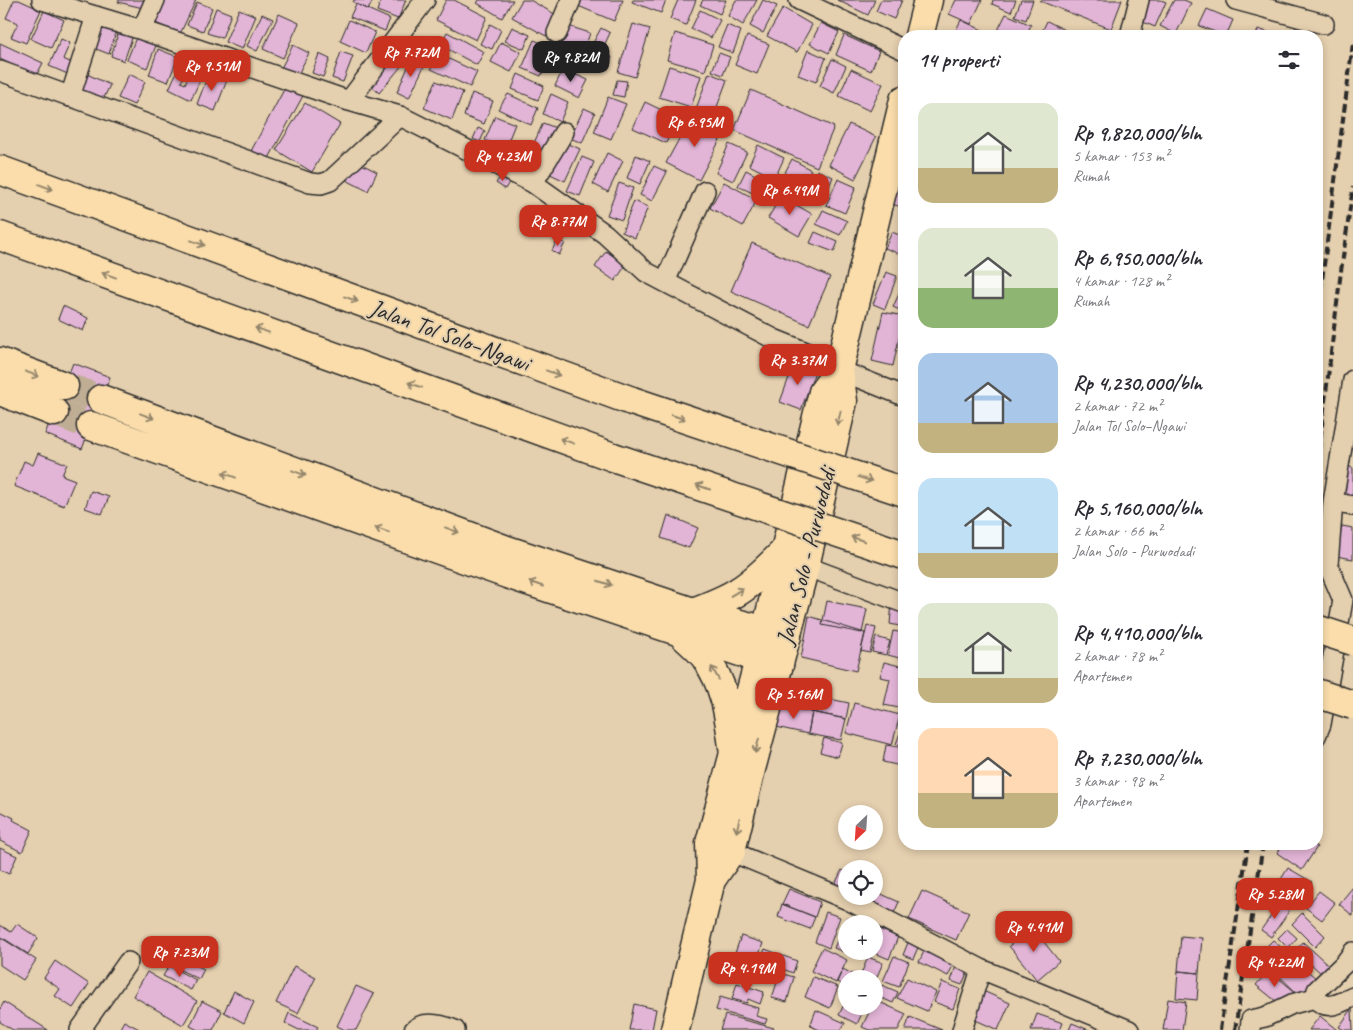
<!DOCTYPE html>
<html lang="id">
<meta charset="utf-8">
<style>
:root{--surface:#fff;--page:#f7f7f7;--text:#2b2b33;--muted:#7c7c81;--accent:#c8321e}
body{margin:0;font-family:Caveat,sans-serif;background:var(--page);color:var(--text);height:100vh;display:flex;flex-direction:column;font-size:19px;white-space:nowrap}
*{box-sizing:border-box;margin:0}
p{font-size:16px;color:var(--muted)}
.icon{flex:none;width:28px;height:28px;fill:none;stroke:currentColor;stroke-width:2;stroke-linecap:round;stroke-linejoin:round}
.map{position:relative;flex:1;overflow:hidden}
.panel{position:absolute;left:898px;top:30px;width:425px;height:820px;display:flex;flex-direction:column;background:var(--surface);border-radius:20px;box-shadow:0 2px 8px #0003}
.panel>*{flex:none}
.needle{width:32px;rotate:205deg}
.buttons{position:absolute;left:838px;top:805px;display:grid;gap:10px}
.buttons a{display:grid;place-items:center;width:45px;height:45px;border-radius:50%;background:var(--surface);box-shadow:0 2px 8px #0003;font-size:25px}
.price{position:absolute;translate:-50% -42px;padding:0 11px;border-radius:10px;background:var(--accent);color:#fff;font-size:16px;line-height:32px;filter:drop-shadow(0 1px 2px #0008)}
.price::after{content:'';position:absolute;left:50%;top:30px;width:15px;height:11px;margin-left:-8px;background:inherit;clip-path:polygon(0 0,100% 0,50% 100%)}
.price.selected{background:#222;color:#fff}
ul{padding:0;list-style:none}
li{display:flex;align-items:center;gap:15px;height:125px;padding:0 20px}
li span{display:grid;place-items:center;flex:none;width:140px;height:100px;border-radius:15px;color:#555}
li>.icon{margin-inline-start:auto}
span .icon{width:60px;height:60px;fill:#fffc;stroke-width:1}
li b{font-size:21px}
h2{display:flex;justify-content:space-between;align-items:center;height:60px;padding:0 20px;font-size:21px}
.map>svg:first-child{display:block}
</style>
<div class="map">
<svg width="1353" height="1030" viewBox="0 0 1353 1030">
<rect width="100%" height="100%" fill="#e4cfae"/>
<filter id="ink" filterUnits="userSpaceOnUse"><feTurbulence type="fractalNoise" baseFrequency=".02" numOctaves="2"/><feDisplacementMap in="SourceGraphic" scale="10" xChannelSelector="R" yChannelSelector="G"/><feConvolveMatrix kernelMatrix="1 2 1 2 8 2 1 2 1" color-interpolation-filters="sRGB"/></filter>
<g filter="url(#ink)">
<path fill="#e2b4d6" stroke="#2b2b2b" d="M14 0H19L41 10 26 43 11 37 18 23 6 18Z
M119 0H145L143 8 118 2Z
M160 0H196L180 34 151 21Z
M354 0H373L368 10 353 2Z
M381 0H406L398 19 377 11Z
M446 0H454L487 17 476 40 436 20Z
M479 0H513L502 18 477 3Z
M522 0H530L558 16 546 36 512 17Z
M572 0H623L614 21 571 3Z
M633 0H666L661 13 632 2Z
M678 0H696L686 25 670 19Z
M703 0H726L720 14 700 5Z
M736 0H757L743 25 728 16Z
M763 0 777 6 763 33 750 26Z
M837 0H875L868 15Z
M881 0H902L894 19 876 11Z
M956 0H982L971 24 949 14Z
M993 0H1016L1011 12 992 4Z
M1021 0H1033L1026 20 1015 16Z
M1041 0H1122L1111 29 1040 1Z
M1144 0H1161L1166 2 1155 27 1136 19Z
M1174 0H1184L1191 3 1176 34 1160 26Z
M197 2 212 8 203 31 187 25Z
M356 4 390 19 385 31 350 17Z
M216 8 231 14 222 38 207 33Z
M783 8 812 25 797 52 767 36Z
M239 9 256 16 242 49 225 42Z
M1207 9 1233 20 1226 36 1199 26Z
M700 10 720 20 711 38 691 29Z
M44 11 64 20 51 48 31 39Z
M262 14 273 19 257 51 247 46Z
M279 14 299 23 283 58 263 49Z
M1006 14 1031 25 1026 36H995Z
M349 20 375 32 366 53 340 41Z
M961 20 993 35V36H953Z
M1047 21 1075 35 1074 36H1040Z
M97 22 117 29 109 54 91 47Z
M821 23 839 32 829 53 810 44Z
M490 24 501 30 492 49 480 44Z
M633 24 650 29 635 77 618 72Z
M727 25 741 31 733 53 718 47Z
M568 26 590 33 582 56 560 48Z
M1296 26 1315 29 1313 36H1294Z
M512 27 530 35 524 49 505 41Z
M601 28 610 33 602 50 592 45Z
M1258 29 1274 34 1273 36H1256Z
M119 31 133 35 124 61 111 56Z
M447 32 484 52 477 65 440 45Z
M675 33 713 45 705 71 667 60Z
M137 35 157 43 147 68 127 60Z
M844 35 879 51 871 71 836 55Z
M747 36 769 44 757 74 735 65Z
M61 39 70 43 63 59 75 64 70 75 49 66Z
M534 40 554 48 541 76 522 68Z
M501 42 521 52 511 72 491 62Z
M0 43 43 63 36 76 0 59Z
M293 45 309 53 294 82 278 74Z
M158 49 178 57 168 82 149 75Z
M808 50 826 58 816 82 798 75Z
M594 51 612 57 608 69 590 64Z
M341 52 353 56 343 82 332 78Z
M719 53 730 57 723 75 712 71Z
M319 54 330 59 323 77 312 73Z
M394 54 404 63 379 93 369 84Z
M438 54 477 72 470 87 431 69Z
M412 58 425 64 409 98 397 92Z
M832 59 846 66 834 93 820 86Z
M193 66 204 71 191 100 169 89 179 67 187 71 181 82 185 84Z
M669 66 701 76 691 107 659 97Z
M563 69 588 80 579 98 555 86Z
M851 69 883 84 870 111 839 96Z
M83 72 110 85 102 102 75 89Z
M209 73 227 80 215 111 197 104Z
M709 73 727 80 714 115 696 109Z
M129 74 145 82 134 105 118 98Z
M518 74 544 86 538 100 512 89Z
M617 80 627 81 624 97 613 95Z
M436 81 463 92 452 120 424 108Z
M287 84 304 94 268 160 251 151Z
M751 90 834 127 817 167 734 130Z
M472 93 493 101 484 124 464 116Z
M508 94 538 108 531 125 498 109Z
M551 94 568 102 560 122 543 114Z
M608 97 626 104 611 139 594 132Z
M645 102 678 118 666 143 633 128Z
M305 103 340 124 312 172 276 150Z
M584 108 595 113 582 143 570 138Z
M692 115 724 132 699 180 666 163Z
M495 116 515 124 505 149 485 140Z
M543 123 556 128 541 159 529 154Z
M849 124 876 137 855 179 829 165Z
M478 128 485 131 480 142 473 139Z
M560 140 580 149 565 181 546 172Z
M729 144 747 152 733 181 716 173Z
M758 145 784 158 775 178 749 165Z
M607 153 623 161 608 192 593 184Z
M636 155 650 161 640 184 627 178Z
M582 157 594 162 580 196 567 191Z
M792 159 811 170 801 190 781 180Z
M356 161 377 172 368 191 346 180Z
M654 166 667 172 652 201 640 195Z
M746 170 776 186 769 201 738 186Z
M817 170 833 177 822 202 805 194Z
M501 176 511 179 505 189 496 183Z
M838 179 856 187 845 213 826 205Z
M724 182 757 200 743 226 710 208Z
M619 183 633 188 622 220 607 215Z
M897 186 904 188V208L892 204Z
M781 196 812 214 799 236 768 218Z
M634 201 648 207 635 238 622 232Z
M823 210 847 221 840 235 816 224Z
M815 232 838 242 834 252 810 243Z
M892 232 904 237V256L885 248Z
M557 240 565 243 559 255 552 251Z
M752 243 830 277 809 325 731 291Z
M606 251 626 265 615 281 595 267Z
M886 272 897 276 885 309 873 304Z
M904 283V312L893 307Z
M63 306 88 318 83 331 58 319Z
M883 312 904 316 893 366 872 361Z
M795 361 816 369 801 410 780 402Z
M904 361V385L898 384Z
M73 363 110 377 82 449 45 434Z
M38 453 67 464 62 475 75 480 64 506 14 486 24 461 33 465Z
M1348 466 1353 468V500L1341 497Z
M91 491 109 497 102 514 85 508Z
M668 515 698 528 689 548 661 538Z
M1342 526 1353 528V559L1336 556Z
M827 601 867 609 862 633 822 625Z
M892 603 904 606V627L890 624Z
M809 616 865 633 856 671 801 658Z
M867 626 876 628 870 653 861 651Z
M893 631 904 633 903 659 888 655Z
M876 637 890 641 886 655 872 652Z
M884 662 904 667V709L884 705 890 679 880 677Z
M784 690 815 696 812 712 781 706Z
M815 696 849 703 846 719 812 712Z
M854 703 900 715 892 745 846 733Z
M781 706 812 712 808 734 776 727Z
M812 712 846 719 841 740 808 734Z
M900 733 904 734V746L896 744Z
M824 738 842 743 838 757 820 752Z
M886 745 904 748 901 766 883 762Z
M0 811 14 818 13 820 32 830 22 852 0 841Z
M1284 844H1313L1317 847 1302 870 1277 853Z
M0 848 17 856 9 874 0 870Z
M1288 868 1312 882 1302 898 1278 884Z
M842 870 846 872V894L833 888Z
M1353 887V916L1339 904Z
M789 889 820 902 815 917 782 904Z
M922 891 969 912 956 940 909 919Z
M1319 891 1335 903 1322 920 1306 908Z
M877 892 899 902 894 913 871 903Z
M1280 903 1290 910 1271 937 1261 930Z
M782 904 815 917 810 929 778 917Z
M826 912 840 917 829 948 815 942Z
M1302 913 1325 936 1315 947 1292 924Z
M847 917 862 923 846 924V951H850L849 954 834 948Z
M17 924 38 938 28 954 0 936V925L11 932Z
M874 927 898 937 889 959 870 951H874Z
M1032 927 1059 961 1037 980 1009 946Z
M1287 929 1297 938 1288 948 1278 938Z
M741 936 763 943 756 964 734 956Z
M1181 936 1202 938 1199 973 1178 971Z
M0 937 36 960 23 980 0 965Z
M909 940 919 945 913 959 903 955Z
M1273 940 1319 981 1303 999 1273 970 1275 967 1260 953Z
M1303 942 1333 969 1325 977 1296 950Z
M927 945 956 959 948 976 919 962Z
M822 948 847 960 836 983 811 971Z
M765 949 797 961 793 973 760 960Z
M173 954 204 969 199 979 168 964Z
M894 956 909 962 899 987 883 981Z
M868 957 883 963 874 983V979H859Z
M735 958 769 968 766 979 732 968Z
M55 961 89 984 73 1008 55 996 60 989 44 978Z
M957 963 969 968 962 985 951 981Z
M169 966 196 980 191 990 163 976Z
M294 966 316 977 298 1013 276 1003Z
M843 969 854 975 852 979H846V987L837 982Z
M1269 970 1294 991 1282 1006 1256 985Z
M1178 971 1199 973 1197 1000 1176 998Z
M147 972 197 1001 183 1025 133 996Z
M780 973 794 977 787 1002 772 998Z
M813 977 838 987 830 1008 805 997Z
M907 978 936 992 927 1011 897 998Z
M942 982 960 989 953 1009 934 1002Z
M737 983 764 992 760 1004 748 999 747 1003 732 999Z
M882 985 898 992 893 1003 877 996Z
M356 986 374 994 356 1030H345L337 1026Z
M234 991 254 1002 244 1023 224 1012Z
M983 991 1010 1003 998 1030 971 1018Z
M720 997 758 1008 756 1016 767 1019 765 1024 716 1010Z
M1168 999 1186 1002 1182 1030H1163Z
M846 1000V1006L865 1007 857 1024 839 1015Z
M875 1000 906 1014 898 1030H869L862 1027 872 1006H874Z
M202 1001 222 1011 213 1030H198L190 1026Z
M4 1002 48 1030H13L0 1022V1009Z
M634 1004 656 1009 652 1030H629Z
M1352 1009 1353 1030H1344L1339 1027Z
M816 1010 845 1023 841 1030H820L810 1026Z
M289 1013 318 1027 316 1030H299L285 1023Z
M1037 1014 1063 1023 1060 1030H1031Z
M725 1015 774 1028 773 1030H720Z
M1320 1016 1337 1030H1309Z
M910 1017 942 1030H905Z
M124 1021 141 1030H119Z
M1072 1023 1089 1030H1069Z"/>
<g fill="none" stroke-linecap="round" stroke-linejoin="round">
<path stroke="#bfae94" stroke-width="28" stroke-dasharray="28 14" stroke-linecap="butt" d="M64 386 101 399
M54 412 91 426"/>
<defs>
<path id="minor" d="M42 0 142 30 349 101 400 116 533 183 605 234 646 272 665 282 774 339 811 354 839 370 904 396
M799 0 904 50
M1236 0 1324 24
M142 30 155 0
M557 33 571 0
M1130 36 1139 0
M0 71 310 183 321 184 330 181 400 116
M70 97 96 16
M349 101 425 0
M533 183 564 132
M665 282 705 191
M1333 502 1353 506
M805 566 904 603
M1316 736 1321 724 1343 600 1328 565 1333 502 1353 380
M720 847 848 900 981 969 1129 1030
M1315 998 1317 990 1345 963 1353 952
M80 1030 128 962
M414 1030C424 1020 442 1025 455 1030
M962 1030 981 969
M1250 1030 1251 1020 1265 1017 1292 1004 1315 998C1327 1012 1339 1003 1353 997"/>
<path id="primary" d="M919 36 928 0
M711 880 731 851 750 773 805 566 843 401 839 370 904 100
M675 1030 711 880 710 843 759 660 823 392 839 370"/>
<path id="motorway" d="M0 170 632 401
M0 236 613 457
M0 362 64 386
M0 391 54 412
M101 399 507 550 693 612 787 636
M91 426 507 574 779 665
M693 612C709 606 725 600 739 591 757 580 772 563 787 549
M683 635C690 642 699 649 705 657 727 688 729 718 734 754"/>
</defs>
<use href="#minor" stroke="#2b2b2b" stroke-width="22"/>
<use href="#primary" stroke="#2b2b2b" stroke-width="31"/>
<use href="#motorway" stroke="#2b2b2b" stroke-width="31"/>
<use href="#minor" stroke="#e4cfae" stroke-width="19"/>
<use href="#primary" stroke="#faddab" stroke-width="28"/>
<use href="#motorway" stroke="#faddab" stroke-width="28"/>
<path stroke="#2b2b2b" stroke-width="4" stroke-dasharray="8 4" stroke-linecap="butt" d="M1316 326 1353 43
M1316 474 1341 271 1353 187
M1220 1030 1248 844
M1235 1030 1263 844"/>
<defs>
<path id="motorway-bridge" d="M632 401 904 492
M613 457 904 555
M1316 629 1353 641
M1316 693 1353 705"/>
</defs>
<use href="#motorway-bridge" stroke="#2b2b2b" stroke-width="31" stroke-linecap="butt"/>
<use href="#motorway-bridge" stroke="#faddab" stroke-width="28"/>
</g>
<defs><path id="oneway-shaft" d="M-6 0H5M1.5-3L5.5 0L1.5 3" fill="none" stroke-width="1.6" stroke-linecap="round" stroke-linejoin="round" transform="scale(1.25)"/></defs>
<g stroke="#92846b">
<use href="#oneway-shaft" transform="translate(46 187) rotate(20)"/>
<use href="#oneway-shaft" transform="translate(198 243) rotate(20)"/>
<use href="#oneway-shaft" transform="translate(109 275) rotate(-160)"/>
<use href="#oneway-shaft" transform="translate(351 299) rotate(20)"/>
<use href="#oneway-shaft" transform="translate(262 330) rotate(-160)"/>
<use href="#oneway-shaft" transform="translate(553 373) rotate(20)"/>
<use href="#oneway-shaft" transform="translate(32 374) rotate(20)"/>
<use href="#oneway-shaft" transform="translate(415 385) rotate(-160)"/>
<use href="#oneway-shaft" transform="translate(147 416) rotate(20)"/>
<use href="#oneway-shaft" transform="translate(678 417) rotate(18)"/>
<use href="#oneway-shaft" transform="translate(839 418) rotate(103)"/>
<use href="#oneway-shaft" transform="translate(567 441) rotate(-160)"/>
<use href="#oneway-shaft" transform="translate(299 473) rotate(20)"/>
<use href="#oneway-shaft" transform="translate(229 475) rotate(-160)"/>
<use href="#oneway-shaft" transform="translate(865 479) rotate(18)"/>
<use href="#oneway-shaft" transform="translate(703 487) rotate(-161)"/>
<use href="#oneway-shaft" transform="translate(382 530) rotate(-160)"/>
<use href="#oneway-shaft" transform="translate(452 530) rotate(20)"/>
<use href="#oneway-shaft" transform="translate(858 539) rotate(-161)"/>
<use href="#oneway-shaft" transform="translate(605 583) rotate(18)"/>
<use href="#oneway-shaft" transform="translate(536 584) rotate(-161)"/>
<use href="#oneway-shaft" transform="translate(737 592) rotate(-31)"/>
<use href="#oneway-shaft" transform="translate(715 673) rotate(-120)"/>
<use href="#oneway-shaft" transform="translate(757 746) rotate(105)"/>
<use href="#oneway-shaft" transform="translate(738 825) rotate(103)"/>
</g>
</g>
<g text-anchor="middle" stroke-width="4" stroke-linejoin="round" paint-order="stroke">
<g font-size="24" fill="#2b2b2b" stroke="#e4cfae">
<text transform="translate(450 335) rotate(20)" y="8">Jalan Tol Solo–Ngawi</text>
<text transform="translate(806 556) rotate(-76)" y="8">Jalan Solo - Purwodadi</text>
</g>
</g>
</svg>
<div class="buttons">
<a><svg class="needle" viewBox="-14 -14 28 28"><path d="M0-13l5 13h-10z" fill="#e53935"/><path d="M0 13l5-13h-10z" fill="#7c7c81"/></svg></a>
<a><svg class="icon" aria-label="locate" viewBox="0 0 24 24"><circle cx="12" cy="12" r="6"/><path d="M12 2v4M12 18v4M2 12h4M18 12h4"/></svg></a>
<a>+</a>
<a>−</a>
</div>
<b class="price" style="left:411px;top:78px">Rp 7.72M</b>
<b class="price selected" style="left:571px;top:83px">Rp 9.82M</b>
<b class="price" style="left:212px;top:92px">Rp 9.51M</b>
<b class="price" style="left:695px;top:148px">Rp 6.95M</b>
<b class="price" style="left:503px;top:182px">Rp 4.23M</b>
<b class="price" style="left:790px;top:216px">Rp 6.49M</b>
<b class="price" style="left:558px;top:247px">Rp 8.77M</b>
<b class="price" style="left:798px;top:386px">Rp 3.37M</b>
<b class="price" style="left:794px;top:720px">Rp 5.16M</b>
<b class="price" style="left:1275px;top:920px">Rp 5.28M</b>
<b class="price" style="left:1034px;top:953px">Rp 4.41M</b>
<b class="price" style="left:180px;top:978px">Rp 7.23M</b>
<b class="price" style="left:1275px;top:988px">Rp 4.22M</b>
<b class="price" style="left:747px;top:994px">Rp 4.19M</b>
<section class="panel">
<h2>14 properti<svg class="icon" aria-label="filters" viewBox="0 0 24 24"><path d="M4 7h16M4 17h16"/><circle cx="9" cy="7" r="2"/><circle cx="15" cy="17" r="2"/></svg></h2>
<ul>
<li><span style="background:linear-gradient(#dfe7d0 65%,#c2b280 0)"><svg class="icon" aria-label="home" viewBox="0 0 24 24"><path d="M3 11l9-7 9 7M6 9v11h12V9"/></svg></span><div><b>Rp 9,820,000/bln</b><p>5 kamar · 153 m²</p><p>Rumah</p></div></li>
<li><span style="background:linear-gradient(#dfe7d0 60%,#8fb573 0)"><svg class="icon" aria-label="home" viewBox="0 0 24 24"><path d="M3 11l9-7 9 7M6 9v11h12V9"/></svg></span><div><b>Rp 6,950,000/bln</b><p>4 kamar · 128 m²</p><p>Rumah</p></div></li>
<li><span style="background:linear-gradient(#a9c7e8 70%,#c2b280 0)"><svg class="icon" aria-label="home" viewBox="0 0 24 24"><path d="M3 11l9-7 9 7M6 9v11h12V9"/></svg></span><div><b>Rp 4,230,000/bln</b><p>2 kamar · 72 m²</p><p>Jalan Tol Solo–Ngawi</p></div></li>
<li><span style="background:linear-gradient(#bfe0f5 75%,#c2b280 0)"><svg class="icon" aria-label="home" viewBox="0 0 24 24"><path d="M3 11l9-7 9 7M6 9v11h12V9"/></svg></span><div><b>Rp 5,160,000/bln</b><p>2 kamar · 66 m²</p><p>Jalan Solo - Purwodadi</p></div></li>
<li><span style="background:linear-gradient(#dfe7d0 75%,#c2b280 0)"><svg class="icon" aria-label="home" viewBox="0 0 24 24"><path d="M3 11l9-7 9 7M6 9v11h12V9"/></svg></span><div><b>Rp 4,410,000/bln</b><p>2 kamar · 78 m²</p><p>Apartemen</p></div></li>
<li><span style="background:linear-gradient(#ffd9b3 65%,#c2b280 0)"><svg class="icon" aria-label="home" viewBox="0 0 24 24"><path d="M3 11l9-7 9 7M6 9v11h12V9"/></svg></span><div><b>Rp 7,230,000/bln</b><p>3 kamar · 98 m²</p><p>Apartemen</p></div></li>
</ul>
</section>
</div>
